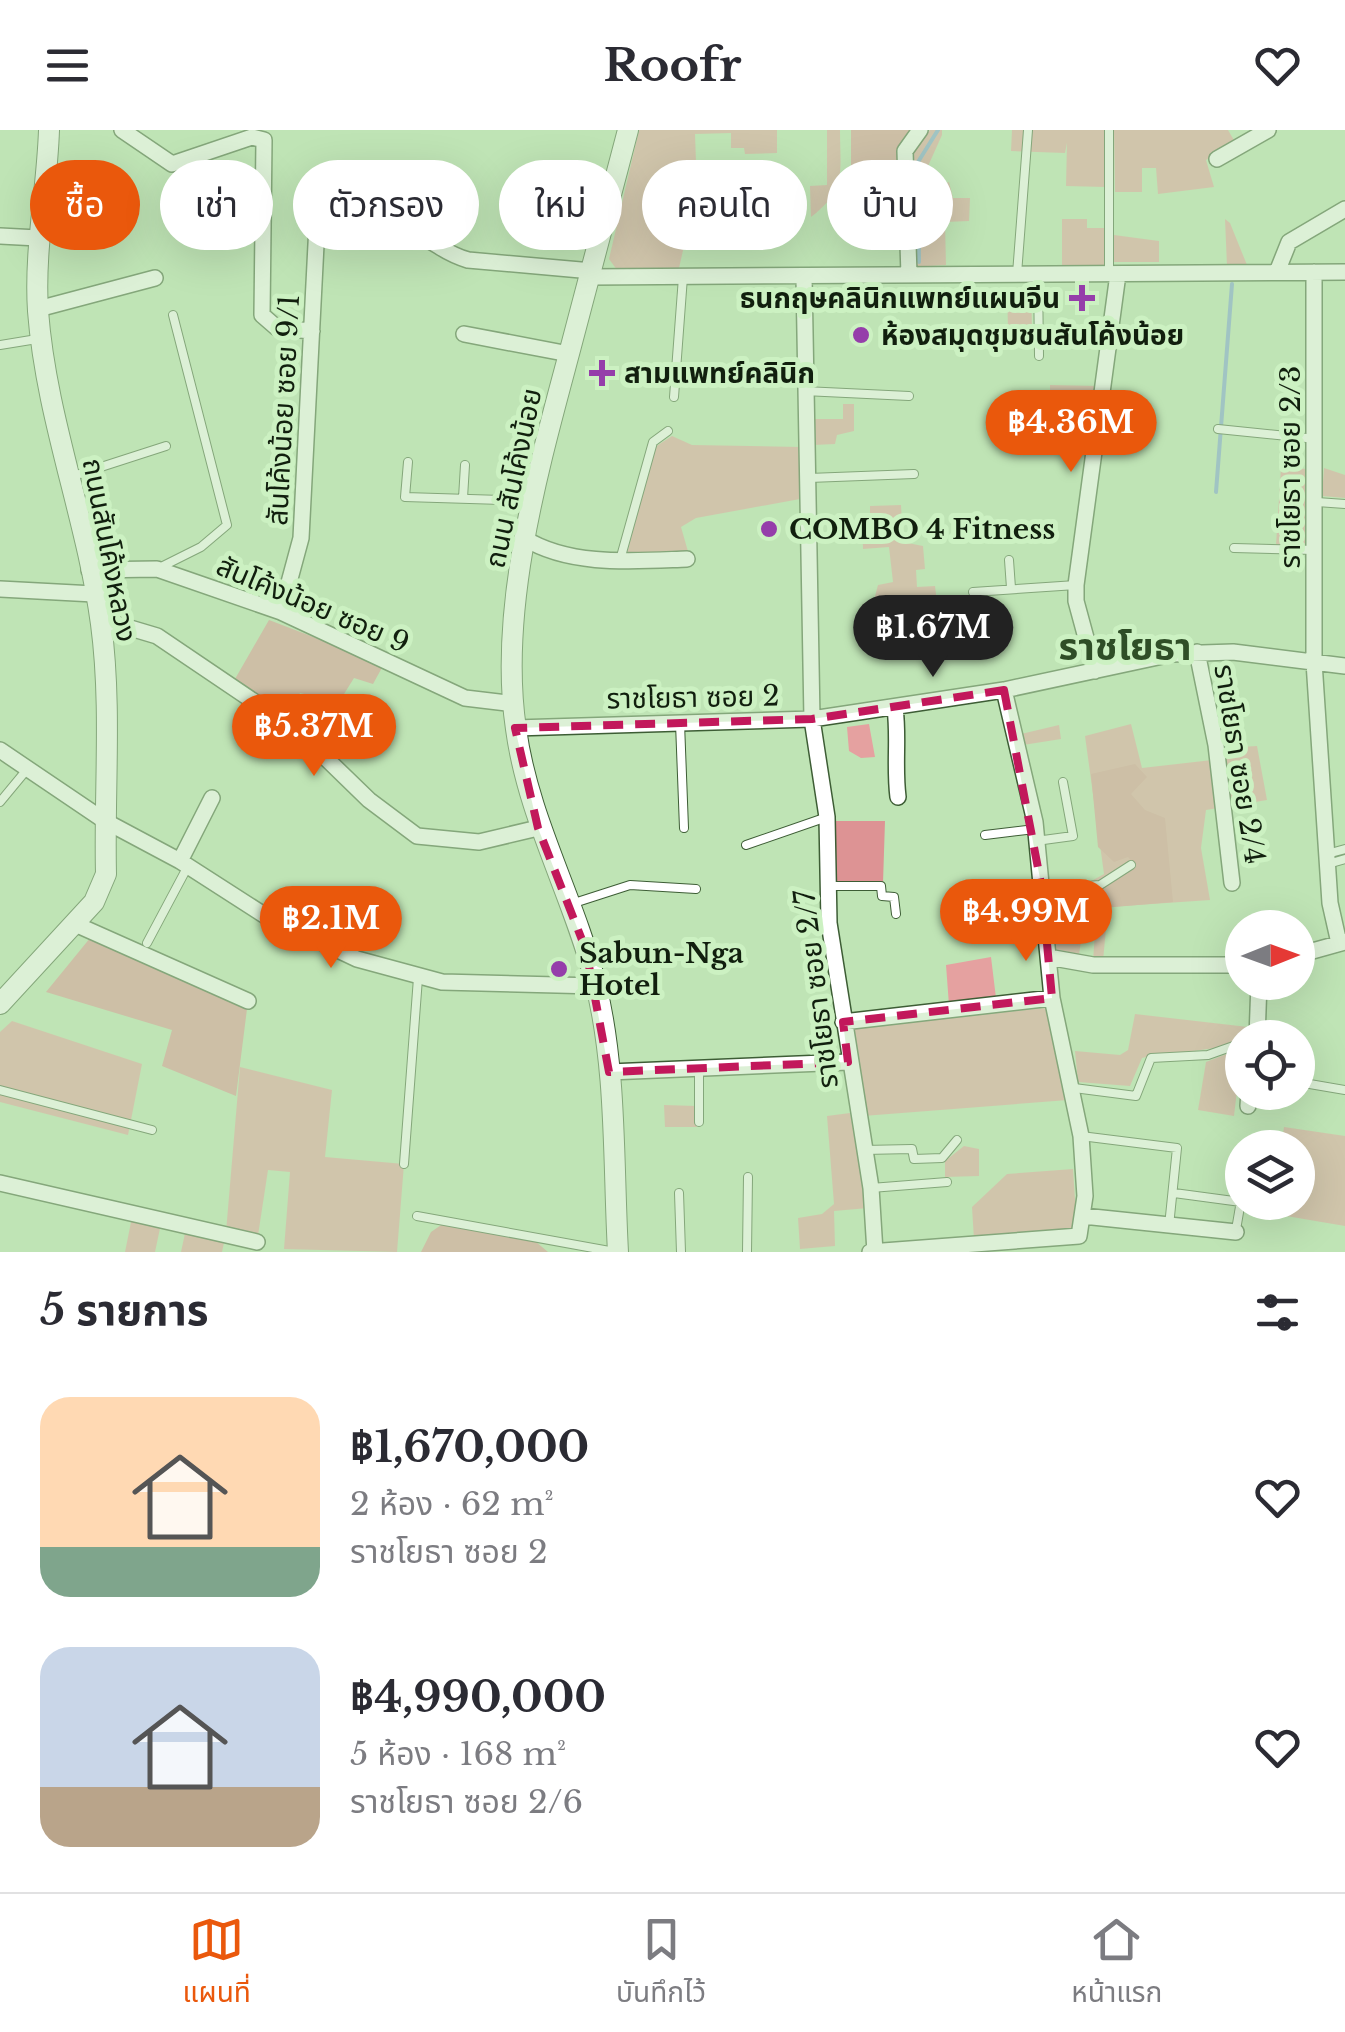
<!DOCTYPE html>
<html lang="th">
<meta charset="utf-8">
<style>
:root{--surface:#fff;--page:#f2f2f3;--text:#2b2b33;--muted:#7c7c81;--line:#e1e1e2;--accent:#ea580c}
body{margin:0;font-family:"Libre Baskerville","Noto Sans Thai",serif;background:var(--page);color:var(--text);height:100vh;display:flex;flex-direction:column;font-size:38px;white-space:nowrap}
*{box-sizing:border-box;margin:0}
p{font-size:32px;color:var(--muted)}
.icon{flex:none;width:55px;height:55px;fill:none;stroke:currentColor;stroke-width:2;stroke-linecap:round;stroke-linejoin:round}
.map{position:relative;height:1122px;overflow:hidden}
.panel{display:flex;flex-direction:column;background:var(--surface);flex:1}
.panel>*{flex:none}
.hud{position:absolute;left:30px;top:30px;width:1285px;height:90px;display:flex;gap:20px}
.needle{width:65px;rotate:89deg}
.buttons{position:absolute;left:1225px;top:780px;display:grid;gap:20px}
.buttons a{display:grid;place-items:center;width:90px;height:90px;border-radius:50%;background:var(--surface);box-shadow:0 10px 40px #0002;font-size:50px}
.price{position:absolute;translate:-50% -85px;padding:0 22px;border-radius:35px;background:var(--accent);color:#fff;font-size:32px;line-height:65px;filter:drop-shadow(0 2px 5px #0008)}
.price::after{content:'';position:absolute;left:50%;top:60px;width:30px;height:22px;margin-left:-15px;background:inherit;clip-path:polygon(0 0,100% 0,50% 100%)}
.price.selected{background:#222;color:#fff}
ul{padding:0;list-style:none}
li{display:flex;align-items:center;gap:30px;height:250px;padding:0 40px}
li span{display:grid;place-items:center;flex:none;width:280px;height:200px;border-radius:30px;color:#555}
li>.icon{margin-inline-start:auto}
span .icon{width:120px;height:120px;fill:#fffc;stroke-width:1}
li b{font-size:42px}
h2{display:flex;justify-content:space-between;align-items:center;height:120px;padding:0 40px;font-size:42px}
.chip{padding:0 35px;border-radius:45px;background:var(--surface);box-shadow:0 10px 40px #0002;font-size:35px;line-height:90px}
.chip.selected{background:var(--accent);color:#fff}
header{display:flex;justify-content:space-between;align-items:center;height:130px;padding:0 40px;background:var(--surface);font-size:45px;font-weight:700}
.menu{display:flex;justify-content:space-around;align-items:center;height:140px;border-top:2px solid var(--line);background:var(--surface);font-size:28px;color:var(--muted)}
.menu a{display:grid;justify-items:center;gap:5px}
.menu .selected{color:var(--accent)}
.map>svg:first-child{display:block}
</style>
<header><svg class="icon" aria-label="menu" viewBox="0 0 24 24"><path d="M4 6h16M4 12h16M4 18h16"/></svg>Roofr<svg class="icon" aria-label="heart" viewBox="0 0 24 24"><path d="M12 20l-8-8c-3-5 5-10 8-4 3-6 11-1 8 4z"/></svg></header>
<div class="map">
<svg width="1345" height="1122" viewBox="0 0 1345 1122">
<rect width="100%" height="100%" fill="#bfe4b5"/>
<path fill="#e5a1a0" d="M639 0H777V23L745 24 744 18H731V3L695 4 696 32H706V46L695 68 679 138 617 140 609 129Z
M827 0H840C840 43 847 59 811 87L810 56 827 55Z
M930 0H942V5L924 45 926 63 949 52 953 68H970L969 91 945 92 946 135 912 137C911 93 895 32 930 0Z
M1012 0H1105V57L1066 56 1067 13 1065 23 1011 21Z
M1114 0H1228L1235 12 1206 30 1214 57 1158 64 1156 38H1142V62H1115Z
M776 32 777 54 794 55 795 76 720 79 723 46 730 45V33Z
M1062 89H1087V98H1105V135H1062Z
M1225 89 1230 93 1247 135 1227 136Z
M1114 105 1159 111V132H1114Z
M1007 158H1031L1032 199H1008Z
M1050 255 1097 256 1090 294H1050Z
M843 274H854V301L837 305 835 314 813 315 814 289H843Z
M672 306 692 315 801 317 800 369 696 388 681 397 689 425 626 427 655 317Z
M1281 338 1310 339 1312 415H1276Z
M1324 338 1345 345V368L1322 366Z
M901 375 903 412 923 416 925 439 916 440 917 457 935 456 942 514 916 516 912 493 905 487 883 491 880 470H874L878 455 893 452 889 417 863 419 862 387 870 386V376Z
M869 594 875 627 861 628 849 621 847 597Z
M1131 594 1142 638 1221 629 1224 618 1257 616 1267 670 1206 680 1201 718 1210 770 1108 777 1103 831 1093 830 1095 804 1085 802V779L1051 781V767L1077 759 1104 744 1085 606Z
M1059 595 1061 609 1023 615 1021 604Z
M1053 796 1083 800 1079 824 1054 819Z
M991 827 996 868 949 875 946 835Z
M1046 878 1068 970 863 986 849 898Z
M1135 884 1248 897 1249 904C1219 925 1177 919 1142 928L1130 956 1078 952 1075 921 1120 925 1128 920Z
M12 891 142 934 128 1005 0 972V902Z
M1242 918 1234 986 1198 980 1206 932Z
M240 937 332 960 325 1027 404 1034 397 1122 284 1119 290 1042 268 1040 257 1112 226 1103 222 1122H181L187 1094 226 1102Z
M664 975 696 976 697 997H665Z
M850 983 868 1078 834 1081 835 1116 800 1119 798 1088 822 1084 834 1074 827 986Z
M1284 997 1345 1006V1096L1269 1083 1270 1073 1298 1072V1018L1281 1017Z
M964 1016 979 1019V1046L945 1047V1031Z
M1073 1039 1077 1101 974 1110 972 1077 1007 1044Z
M133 1082 162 1089 155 1122H125Z"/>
<path fill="#dd9394" d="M851 0H911L904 7 897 60 851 61Z
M269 490 384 534 373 554 354 548 339 572 300 563 287 588 235 549Z
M1135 634 1147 647 1131 664 1145 680 1165 688 1173 772 1079 780 1066 771 1103 757 1136 736 1128 727 1114 732 1098 717 1091 644Z
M833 691H885L883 753 832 752Z
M95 802 248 871 236 966 162 936 172 900 46 862Z
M447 1091 529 1106 548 1122H421L431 1102Z"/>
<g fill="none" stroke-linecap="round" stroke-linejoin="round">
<path stroke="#7b9ed4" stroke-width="4" d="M919 132 918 32 938 0
M1216 362 1232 154"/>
<defs>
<path id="service" d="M1109 143V0
M1017 144 1028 0
M1038 144 1039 226
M0 215 37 209
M804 261 909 266
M674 267 683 147
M1218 299 1316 309
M408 332 405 367 531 371
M70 347 166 316
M809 348 914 344
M463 368 465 335
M1317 372 1345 374
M1234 418 1316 420
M620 430 653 312 668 301
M1009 430 1011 458
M157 439 201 417 227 395 173 185
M973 462 1076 455
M680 593 684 698
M0 672 29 637
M985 705 1035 699
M1036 711 1073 706 1063 652
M746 715 827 687
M1327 724 1345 719
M1328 734 1345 729
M828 756H881L882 766 894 767 896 784
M1042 759 1100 755 1131 735
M571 774 630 755 696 759
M147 813 188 736
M699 938V992
M1298 952 1345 960
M1074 958 1136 966 1151 928 1208 925 1242 913
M0 960 152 1000
M1081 1006 1177 1018 1169 1096
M864 1020 912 1019 914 1029 942 1028 957 1010
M404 1034 418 848
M871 1058 947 1052
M679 1063 681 1122
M1174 1063 1241 1072
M417 1086 615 1122
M1237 1094 1242 1065
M747 1122 748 1047"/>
<path id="minor" d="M122 0 172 34 252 7 264 10 262 185 277 198 312 201
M1217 29 1268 0
M391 105C435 102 431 119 468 130L592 141
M0 106 38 108
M1277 142 1289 112 1345 79
M1314 142V532L1330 773 1339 813
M909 145 905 21 920 0
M590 147 1345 142
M804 148 812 589 827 687 829 793 871 1058 875 1122
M38 179 155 148
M464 204 569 224
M524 408C570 437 635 431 687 429
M89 440 157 439 281 482 465 568 515 574
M0 459 94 464
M281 482 301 408 317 95 337 40 355 43
M100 489 157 506 299 602 369 670 417 706 479 712 538 698
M1197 522 1216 615 1232 753
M1095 541 1076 471V455L1118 144
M1004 560 1035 692 1052 868 1081 1006 1085 1066 1079 1106
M895 578C899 608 894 635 898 667
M515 598 812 589 1004 560 1172 524 1233 522 1345 536
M0 620 105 691 180 731 264 785 357 829 442 852 596 856
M180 731 212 668
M75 794 248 871
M1298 825 1345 812
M1048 827 1093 835H1242
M843 892 1052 868
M1257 908 1259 852
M609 942 848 932
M1248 976 1249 962
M0 1053 257 1112
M1083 1086 1236 1102
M870 1122 1079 1106"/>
<path id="tertiary" d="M0 874 94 772 106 744C104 661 112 576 101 494 87 389 46 288 38 181 34 120 47 61 49 0
M618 1122C613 1033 617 938 595 851 573 765 528 688 516 599 498 478 539 336 570 220 590 146 609 73 628 0"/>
</defs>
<use href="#service" stroke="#3d5d35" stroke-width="10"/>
<use href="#minor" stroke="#3d5d35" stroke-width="18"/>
<use href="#tertiary" stroke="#3d5d35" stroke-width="22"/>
<use href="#service" stroke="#fff" stroke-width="8"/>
<use href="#minor" stroke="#fff" stroke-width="15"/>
<use href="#tertiary" stroke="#fff" stroke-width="20"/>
</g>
<path d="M0 0H1345V1122H0ZM1004 560 1042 759 1052 868 843 892 848 932 609 942 586 820 538 698 515 598 812 589Z" fill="#bfe4b5" fill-opacity=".55" fill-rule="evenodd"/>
<path fill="none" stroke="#c2185b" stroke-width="8" stroke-dasharray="20 12" stroke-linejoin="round" d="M1004 560 1042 759 1052 868 843 892 848 932 609 942 586 820 538 698 515 598 812 589Z"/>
<g fill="#953eaa" stroke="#ccf1c2" stroke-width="4">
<path d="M1077 153h10v10h10v10h-10v10h-10v-10h-10v-10h10z"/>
<circle cx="861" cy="205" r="10"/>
<path d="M597 228h10v10h10v10h-10v10h-10v-10h-10v-10h10z"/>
<circle cx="769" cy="399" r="10"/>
<circle cx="559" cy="839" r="10"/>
</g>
<g text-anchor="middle" stroke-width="10" stroke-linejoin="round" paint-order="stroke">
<g font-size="28" font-weight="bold" fill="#111f0e" stroke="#ccf1c2" text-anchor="start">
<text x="1060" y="178" text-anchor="end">ธนกฤษคลินิกแพทย์แผนจีน</text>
<text x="881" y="215">ห้องสมุดชุมชนสันโค้งน้อย</text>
<text x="624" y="253">สามแพทย์คลินิก</text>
<text x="789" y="409">COMBO 4 Fitness</text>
<text x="579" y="833">Sabun-Nga<tspan x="579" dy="32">Hotel</tspan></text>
</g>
<g font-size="28" fill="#111f0e" stroke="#ccf1c2">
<text transform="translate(283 280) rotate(-87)" y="10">สันโค้งน้อย ซอย 9/1</text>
<text transform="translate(1290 337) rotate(-90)" y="10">ราชโยธา ซอย 2/3</text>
<text transform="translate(513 348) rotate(-78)" y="10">ถนน สันโค้งน้อย</text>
<text transform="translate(110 420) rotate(79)" y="10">ถนนสันโค้งหลวง</text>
<text transform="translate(313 474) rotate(23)" y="10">สันโค้งน้อย ซอย 9</text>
<text transform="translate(693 567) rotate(-1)" y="10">ราชโยธา ซอย 2</text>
<text transform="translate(1240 634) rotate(81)" y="10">ราชโยธา ซอย 2/4</text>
<text transform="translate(816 859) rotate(-97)" y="10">ราชโยธา ซอย 2/7</text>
</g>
<g font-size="38" font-weight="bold" fill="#2f4e27" stroke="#ccf1c2">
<text x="1125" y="530">ราชโยธา</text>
</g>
</g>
</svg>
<div class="buttons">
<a><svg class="needle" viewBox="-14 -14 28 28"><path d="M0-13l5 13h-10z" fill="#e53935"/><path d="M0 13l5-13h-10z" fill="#7c7c81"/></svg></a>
<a><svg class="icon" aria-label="locate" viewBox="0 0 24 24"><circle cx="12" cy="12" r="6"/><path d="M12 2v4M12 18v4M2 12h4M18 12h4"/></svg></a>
<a><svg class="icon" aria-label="layers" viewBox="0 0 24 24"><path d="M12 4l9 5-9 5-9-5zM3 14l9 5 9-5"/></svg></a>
</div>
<b class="price" style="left:1071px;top:345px">฿4.36M</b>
<b class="price selected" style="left:933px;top:550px">฿1.67M</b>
<b class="price" style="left:314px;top:649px">฿5.37M</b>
<b class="price" style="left:1026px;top:834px">฿4.99M</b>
<b class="price" style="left:331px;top:841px">฿2.1M</b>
<div class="hud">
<a class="chip selected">ซื้อ</a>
<a class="chip">เช่า</a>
<a class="chip">ตัวกรอง</a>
<a class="chip">ใหม่</a>
<a class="chip">คอนโด</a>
<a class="chip">บ้าน</a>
</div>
</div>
<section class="panel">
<h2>5 รายการ<svg class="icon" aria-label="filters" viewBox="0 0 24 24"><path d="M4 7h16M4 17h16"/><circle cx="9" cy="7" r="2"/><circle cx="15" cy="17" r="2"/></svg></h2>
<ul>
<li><span style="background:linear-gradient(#ffd9b3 75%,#7fa58c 0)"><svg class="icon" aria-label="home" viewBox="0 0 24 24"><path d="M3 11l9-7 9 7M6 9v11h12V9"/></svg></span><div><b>฿1,670,000</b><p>2 ห้อง · 62 m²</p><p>ราชโยธา ซอย 2</p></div><svg class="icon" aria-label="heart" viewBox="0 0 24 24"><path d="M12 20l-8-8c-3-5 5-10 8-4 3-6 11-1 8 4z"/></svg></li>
<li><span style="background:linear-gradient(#c9d6e8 70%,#b9a48a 0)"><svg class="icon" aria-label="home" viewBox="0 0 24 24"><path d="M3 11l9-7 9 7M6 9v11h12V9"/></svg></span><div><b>฿4,990,000</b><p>5 ห้อง · 168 m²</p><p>ราชโยธา ซอย 2/6</p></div><svg class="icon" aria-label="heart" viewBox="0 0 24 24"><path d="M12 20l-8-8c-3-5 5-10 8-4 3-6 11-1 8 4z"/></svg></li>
</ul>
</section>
<nav class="menu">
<a class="selected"><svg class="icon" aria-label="map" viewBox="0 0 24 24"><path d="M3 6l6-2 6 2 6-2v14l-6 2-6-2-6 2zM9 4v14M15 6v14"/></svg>แผนที่</a>
<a><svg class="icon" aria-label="saved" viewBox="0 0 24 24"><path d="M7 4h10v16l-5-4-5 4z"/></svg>บันทึกไว้</a>
<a><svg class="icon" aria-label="home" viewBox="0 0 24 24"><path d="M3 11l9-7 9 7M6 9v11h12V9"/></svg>หน้าแรก</a>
</nav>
